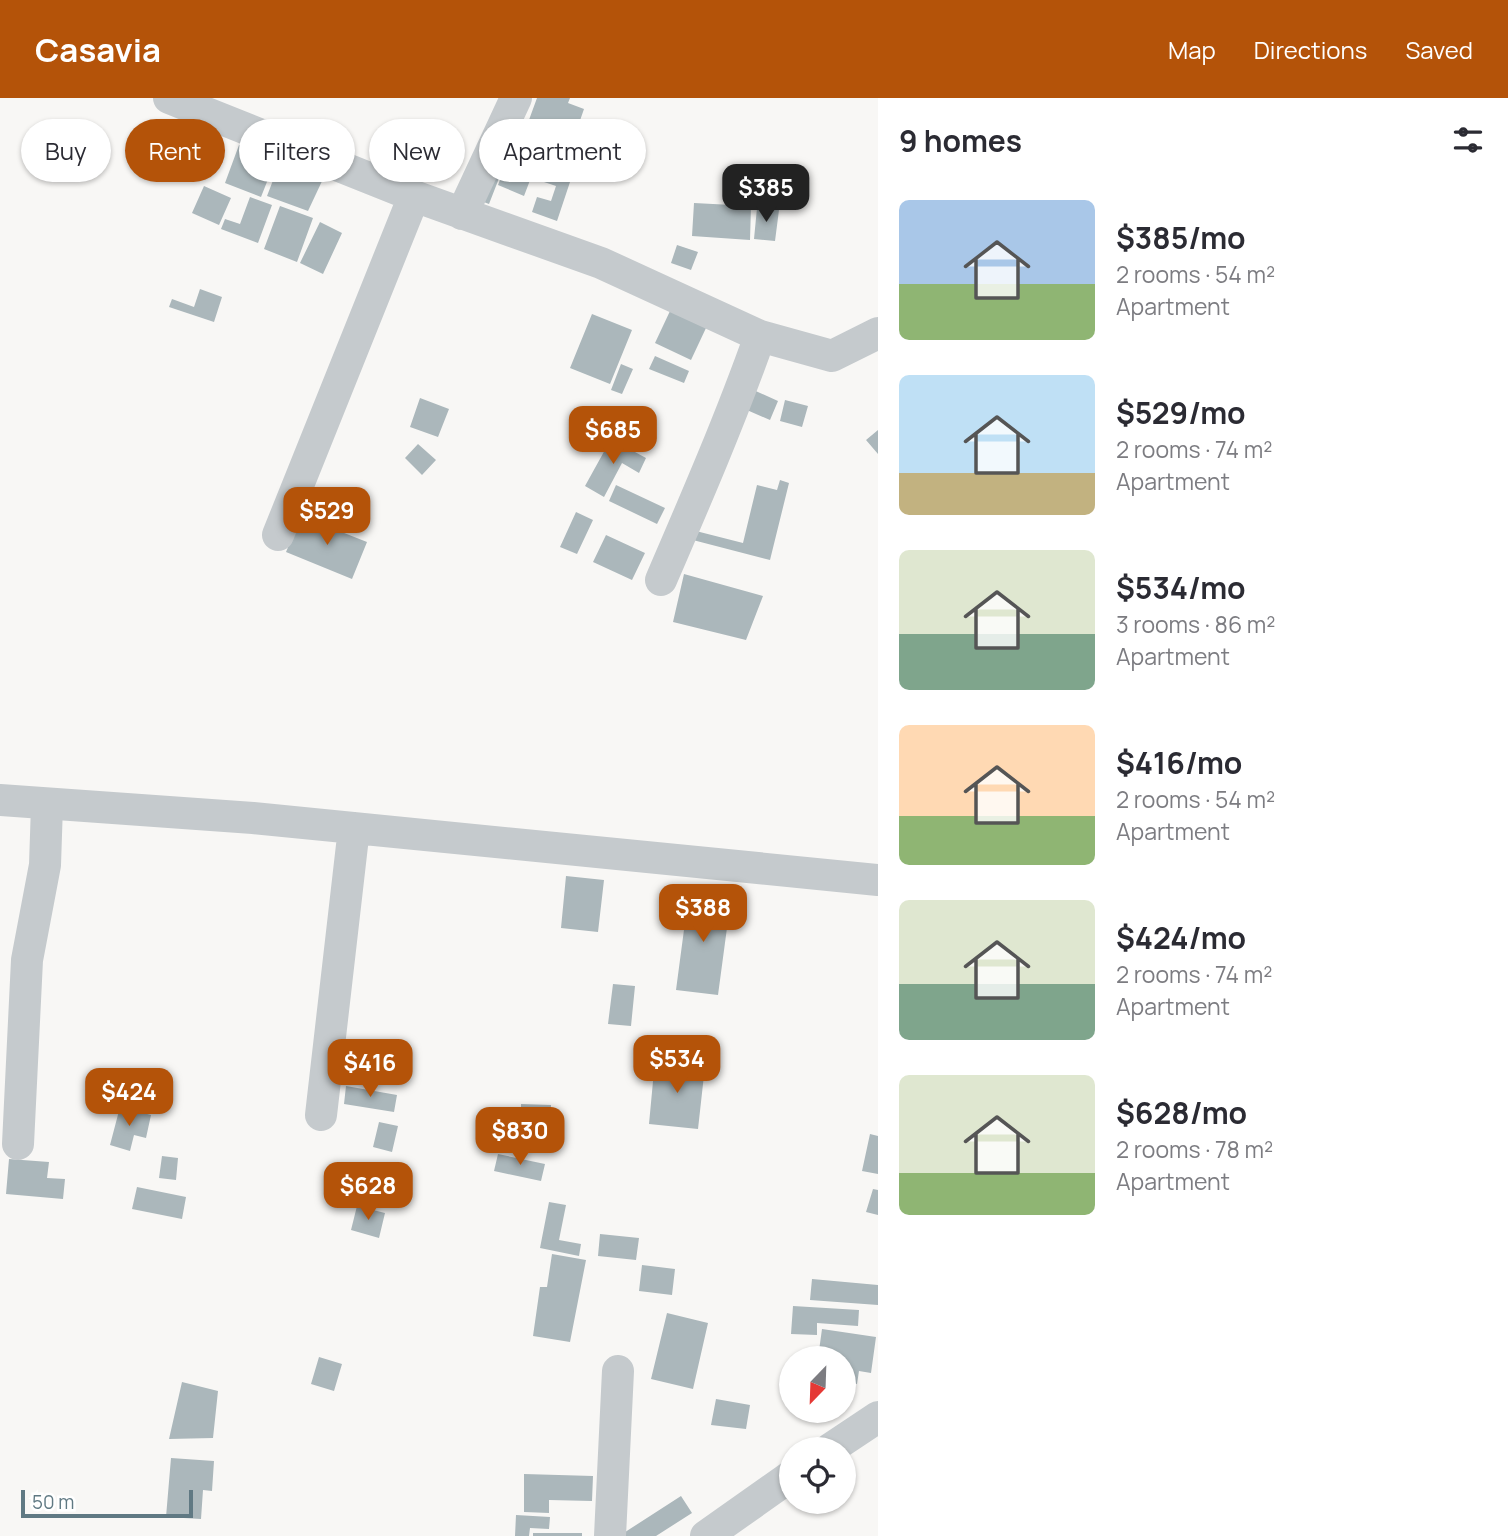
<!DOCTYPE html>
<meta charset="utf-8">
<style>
:root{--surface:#fff;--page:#f2f2f3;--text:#2b2b33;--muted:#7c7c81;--accent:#b45309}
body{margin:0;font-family:Manrope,sans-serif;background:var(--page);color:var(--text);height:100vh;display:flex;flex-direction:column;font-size:26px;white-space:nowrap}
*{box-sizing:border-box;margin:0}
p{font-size:23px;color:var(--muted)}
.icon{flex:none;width:38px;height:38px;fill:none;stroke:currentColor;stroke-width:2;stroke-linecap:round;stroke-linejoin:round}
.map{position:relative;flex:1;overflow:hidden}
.drawer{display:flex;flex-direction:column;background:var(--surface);width:630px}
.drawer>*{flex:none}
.guide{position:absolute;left:21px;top:21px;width:665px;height:63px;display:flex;gap:14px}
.needle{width:46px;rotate:203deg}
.fabs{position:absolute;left:779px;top:1248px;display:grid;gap:14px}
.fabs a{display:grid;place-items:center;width:77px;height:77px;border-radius:50%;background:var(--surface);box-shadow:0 2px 5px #0004;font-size:35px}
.scale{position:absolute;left:21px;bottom:18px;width:172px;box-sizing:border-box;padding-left:7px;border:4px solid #607983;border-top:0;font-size:19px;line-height:24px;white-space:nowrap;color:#607983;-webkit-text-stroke:5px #fff;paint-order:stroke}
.price{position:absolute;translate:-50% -60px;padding:0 16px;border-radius:14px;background:var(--accent);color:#fff;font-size:23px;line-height:46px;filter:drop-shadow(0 2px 4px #0008)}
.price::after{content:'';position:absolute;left:50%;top:42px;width:21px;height:16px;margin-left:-10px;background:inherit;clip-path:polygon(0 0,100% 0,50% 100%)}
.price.on{background:#222;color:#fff}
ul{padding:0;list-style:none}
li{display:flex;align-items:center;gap:21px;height:175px;padding:0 21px}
li span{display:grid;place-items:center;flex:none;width:196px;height:140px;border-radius:10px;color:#555}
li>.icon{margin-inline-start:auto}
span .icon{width:84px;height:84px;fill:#fffc;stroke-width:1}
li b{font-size:30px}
h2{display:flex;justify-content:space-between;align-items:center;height:84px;padding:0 21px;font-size:30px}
.pill{padding:0 24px;border-radius:32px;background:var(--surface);box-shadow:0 2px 5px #0004;font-size:24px;line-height:63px}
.pill.on{background:var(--accent);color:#fff}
header{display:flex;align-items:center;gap:42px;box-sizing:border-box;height:98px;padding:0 35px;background:var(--accent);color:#fff}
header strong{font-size:33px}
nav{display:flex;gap:38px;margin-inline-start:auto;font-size:24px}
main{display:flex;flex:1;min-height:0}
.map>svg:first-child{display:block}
</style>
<header>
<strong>Casavia</strong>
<nav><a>Map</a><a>Directions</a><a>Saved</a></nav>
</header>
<main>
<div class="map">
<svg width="878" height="1438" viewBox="0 0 878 1438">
<rect width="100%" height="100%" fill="#f8f7f5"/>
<path fill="#abb7bb" d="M537 0H570L568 5 584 11 568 57 522 41Z
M514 46 540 56 524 98 498 87Z
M239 47 276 61 261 99 225 85Z
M497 48 510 52 489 106 476 101Z
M280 64 323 81 308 113 267 98Z
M546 67 573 75 557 123 532 114 537 99 551 103 556 88 541 83Z
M204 88 231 100 219 127 192 115Z
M250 99 272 107 258 145 221 131 225 121 240 126Z
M694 105 751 108 750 142 692 138Z
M280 108 313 120 297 164 264 151Z
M757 110 779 112 775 143 754 141Z
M320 124 342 135 323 176 300 165Z
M677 147 698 154 691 172 671 165Z
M200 191 222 199 214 224 169 209 172 201 194 209Z
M670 213 706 230 691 262 655 245Z
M592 216 632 232 610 286 570 270Z
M655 258 689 273 684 285 649 271Z
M621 266 633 271 622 296 611 292Z
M749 290 778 303 770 322 740 309Z
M420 300 449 311 438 339 410 329Z
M785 302 808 308 802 329 780 323Z
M878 332V356L866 342Z
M611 341 646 360 639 375 622 365 604 399 585 388Z
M418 346 436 362 422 377 405 360Z
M780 382 789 385 770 462 689 441 692 432 743 445 757 387 777 392Z
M616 387 665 410 657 426 609 403Z
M576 414 593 422 577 456 560 449Z
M301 418 367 444 352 481 286 454Z
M606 437 645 455 632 482 593 464Z
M684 476 763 498 746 542 673 524Z
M566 778 604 782 598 834 561 830Z
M689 794 731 800 718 897 676 892Z
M613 886 635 888 631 928 608 926Z
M655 962 705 968 698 1031 649 1026Z
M113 980H148V1005L113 1004Z
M346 988 397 997 394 1014 344 1006Z
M521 1006 551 1007 550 1038 521 1037Z
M120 1009 151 1017 146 1040 134 1037 130 1053 110 1047Z
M379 1024 398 1028 392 1054 373 1049Z
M870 1036 878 1038V1076L862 1073Z
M498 1056 545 1066 541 1083 494 1073Z
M162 1058 178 1060 176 1082 159 1080Z
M9 1061 49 1064 47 1080 65 1081 63 1101 6 1096Z
M380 1073 395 1077 387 1104 372 1100Z
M137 1089 186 1099 182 1121 132 1111Z
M873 1091 878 1092V1117L866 1114Z
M549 1104 566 1107 559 1142 581 1146 579 1158 540 1150Z
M357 1108 385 1115 379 1140 351 1132Z
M600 1136 639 1140 636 1162 598 1158Z
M552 1156 586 1162 570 1244 533 1238 540 1189H547Z
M642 1167 675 1171 672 1197 639 1193Z
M812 1181 878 1187V1207L810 1202Z
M793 1208 859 1212 858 1228 817 1225V1237L791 1236Z
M667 1215 708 1225 693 1291 651 1281Z
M822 1231 876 1239 871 1275 859 1273 857 1286 844 1284V1260H818Z
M319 1259 342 1266 334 1293 311 1286Z
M182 1284 218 1293 213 1340 169 1341Z
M716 1301 750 1307 746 1331 711 1327Z
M171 1360 214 1363 212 1393 203 1392 201 1421 166 1419Z
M524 1376 593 1378 592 1403 549 1402V1415L524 1414Z
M681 1398 692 1415 656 1438H619Z
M516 1417 550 1419 549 1431 530 1430 529 1438H515Z
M533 1435H582V1438H533Z"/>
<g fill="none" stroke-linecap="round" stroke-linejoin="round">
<path stroke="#c5cacd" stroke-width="32" d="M169 0 414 98 601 165 760 238 832 258 878 235
M462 116 516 0
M278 437 414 98
M661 482C696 401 731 320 760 238
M0 702 253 720 878 782
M321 1017 354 730
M18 1046 27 862 45 767 47 707
M830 1351 878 1319
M610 1438 618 1273
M706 1438 791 1378"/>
</g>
</svg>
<div class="fabs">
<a><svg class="needle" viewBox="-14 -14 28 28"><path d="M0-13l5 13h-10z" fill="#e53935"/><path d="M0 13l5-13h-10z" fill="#7c7c81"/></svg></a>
<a><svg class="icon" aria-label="locate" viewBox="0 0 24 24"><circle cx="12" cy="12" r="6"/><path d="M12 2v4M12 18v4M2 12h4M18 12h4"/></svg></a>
</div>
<div class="scale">50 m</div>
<b class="price on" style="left:766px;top:126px">$385</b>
<b class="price" style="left:613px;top:368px">$685</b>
<b class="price" style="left:327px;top:449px">$529</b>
<b class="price" style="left:703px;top:846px">$388</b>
<b class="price" style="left:677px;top:997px">$534</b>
<b class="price" style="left:370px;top:1001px">$416</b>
<b class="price" style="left:129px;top:1030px">$424</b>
<b class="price" style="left:520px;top:1069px">$830</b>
<b class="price" style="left:368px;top:1124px">$628</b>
<div class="guide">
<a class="pill">Buy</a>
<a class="pill on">Rent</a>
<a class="pill">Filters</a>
<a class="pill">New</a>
<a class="pill">Apartment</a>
</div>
</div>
<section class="drawer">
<h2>9 homes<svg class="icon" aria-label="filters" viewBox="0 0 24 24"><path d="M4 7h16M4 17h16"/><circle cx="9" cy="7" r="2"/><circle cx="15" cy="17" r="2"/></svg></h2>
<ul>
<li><span style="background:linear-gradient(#a9c7e8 60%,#8fb573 0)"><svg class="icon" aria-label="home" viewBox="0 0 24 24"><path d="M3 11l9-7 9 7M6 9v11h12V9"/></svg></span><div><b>$385/mo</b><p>2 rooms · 54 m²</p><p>Apartment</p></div></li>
<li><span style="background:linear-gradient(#bfe0f5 70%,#c2b280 0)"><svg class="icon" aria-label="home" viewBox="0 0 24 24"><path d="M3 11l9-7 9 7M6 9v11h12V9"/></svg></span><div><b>$529/mo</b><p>2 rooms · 74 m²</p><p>Apartment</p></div></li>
<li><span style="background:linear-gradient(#dfe7d0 60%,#7fa58c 0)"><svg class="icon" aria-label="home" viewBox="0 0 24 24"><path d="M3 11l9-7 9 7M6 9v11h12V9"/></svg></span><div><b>$534/mo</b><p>3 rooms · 86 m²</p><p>Apartment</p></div></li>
<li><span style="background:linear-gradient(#ffd9b3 65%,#8fb573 0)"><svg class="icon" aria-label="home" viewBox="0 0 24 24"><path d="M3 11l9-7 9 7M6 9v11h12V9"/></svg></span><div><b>$416/mo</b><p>2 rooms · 54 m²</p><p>Apartment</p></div></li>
<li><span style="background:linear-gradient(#dfe7d0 60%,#7fa58c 0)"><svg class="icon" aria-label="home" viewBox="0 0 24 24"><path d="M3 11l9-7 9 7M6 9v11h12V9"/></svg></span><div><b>$424/mo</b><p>2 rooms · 74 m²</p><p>Apartment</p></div></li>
<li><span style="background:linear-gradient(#dfe7d0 70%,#8fb573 0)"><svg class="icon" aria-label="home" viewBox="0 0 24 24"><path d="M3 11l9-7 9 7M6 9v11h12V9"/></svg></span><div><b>$628/mo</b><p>2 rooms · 78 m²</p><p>Apartment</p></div></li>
</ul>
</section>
</main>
